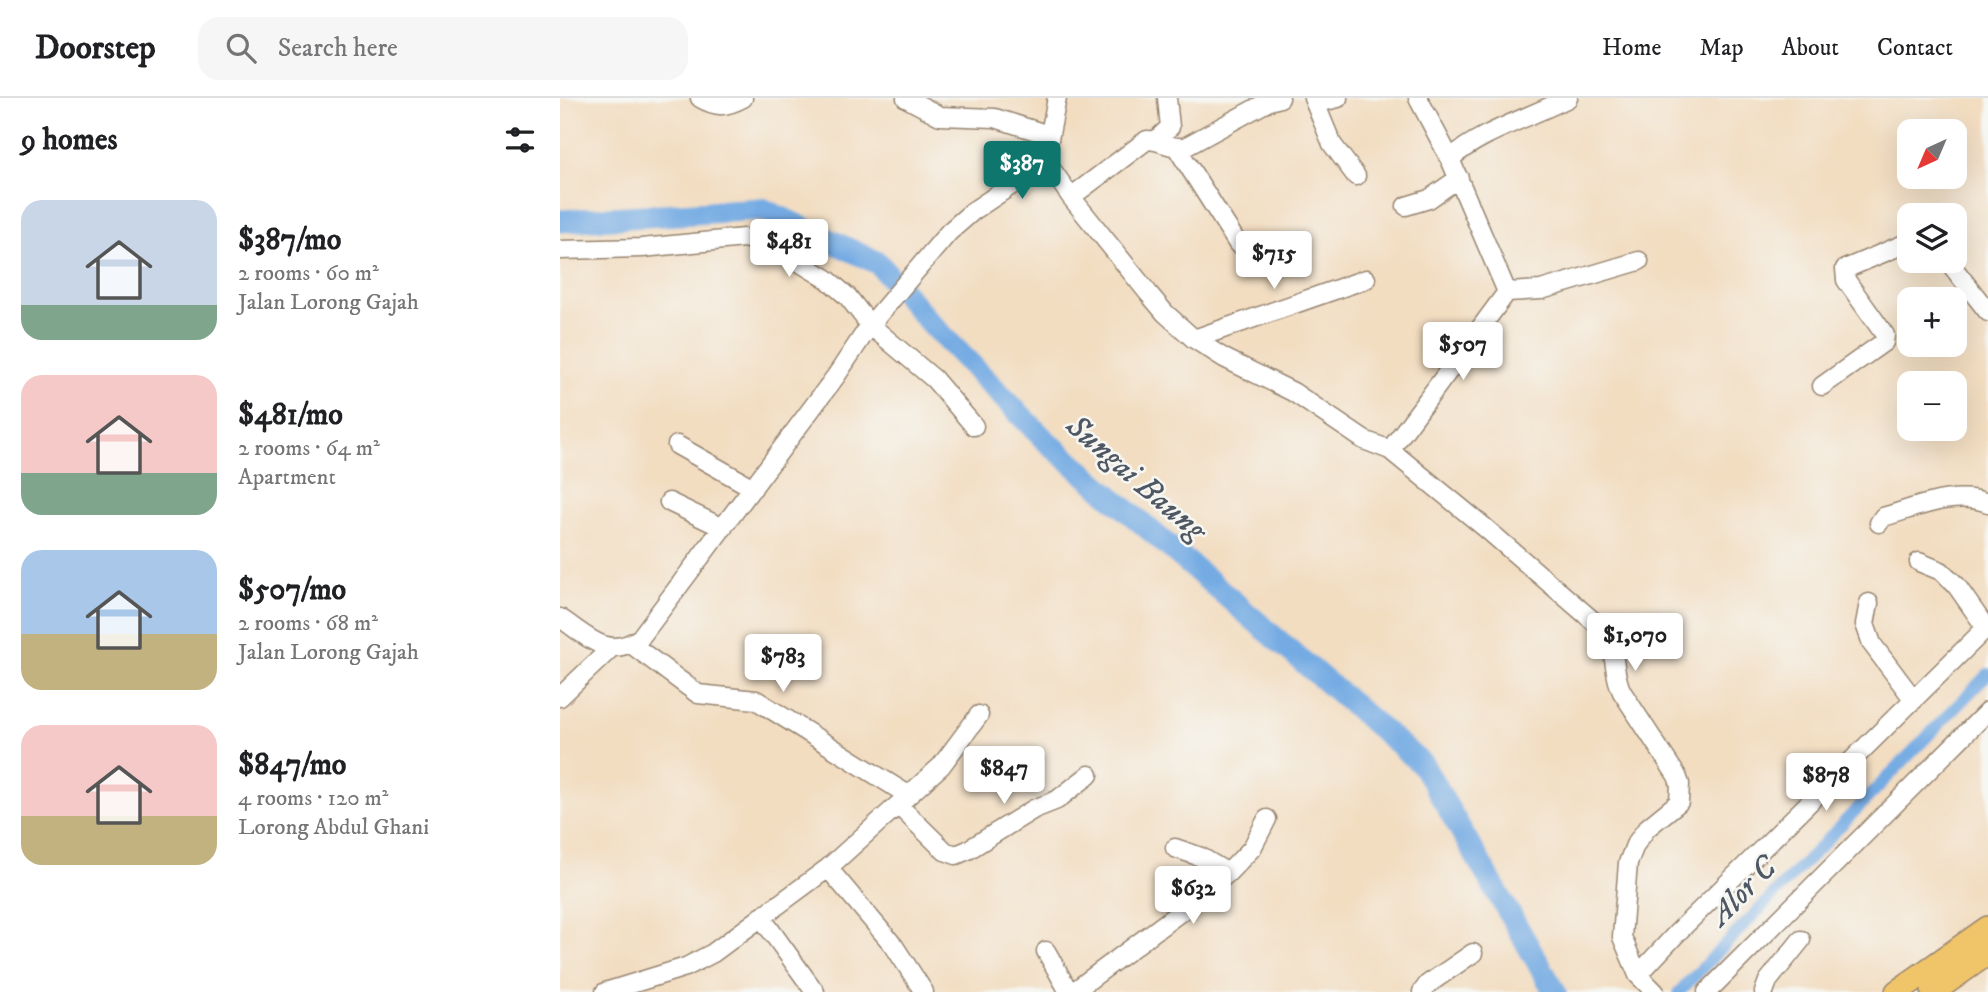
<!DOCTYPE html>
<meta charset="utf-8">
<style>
:root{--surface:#fff;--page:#f6f6f6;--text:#202124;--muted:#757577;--line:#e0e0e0;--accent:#0f766e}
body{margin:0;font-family:"IM FELL DW Pica",serif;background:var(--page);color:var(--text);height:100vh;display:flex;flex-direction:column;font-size:26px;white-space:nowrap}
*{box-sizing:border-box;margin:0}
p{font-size:23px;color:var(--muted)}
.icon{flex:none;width:38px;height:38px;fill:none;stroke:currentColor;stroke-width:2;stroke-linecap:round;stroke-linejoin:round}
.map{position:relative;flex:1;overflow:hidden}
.sheet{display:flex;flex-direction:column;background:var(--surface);width:560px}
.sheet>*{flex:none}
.needle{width:46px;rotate:224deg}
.buttons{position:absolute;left:1337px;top:21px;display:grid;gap:14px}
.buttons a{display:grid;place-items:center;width:70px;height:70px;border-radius:14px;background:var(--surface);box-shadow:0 7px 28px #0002;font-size:35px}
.price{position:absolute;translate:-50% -60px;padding:0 16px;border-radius:7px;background:#fff;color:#222;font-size:23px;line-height:46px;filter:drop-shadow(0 2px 4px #0008)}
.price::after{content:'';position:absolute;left:50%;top:42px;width:21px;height:16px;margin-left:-10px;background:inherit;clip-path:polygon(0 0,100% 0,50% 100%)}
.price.current{background:var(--accent);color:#fff}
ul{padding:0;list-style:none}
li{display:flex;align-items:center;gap:21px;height:175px;padding:0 21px}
li span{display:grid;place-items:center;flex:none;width:196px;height:140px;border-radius:21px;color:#555}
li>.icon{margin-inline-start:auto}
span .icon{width:84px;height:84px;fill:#fffc;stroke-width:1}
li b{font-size:30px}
h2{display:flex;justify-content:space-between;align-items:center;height:84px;padding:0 21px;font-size:30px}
header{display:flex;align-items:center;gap:42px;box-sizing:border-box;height:98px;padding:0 35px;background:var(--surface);border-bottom:2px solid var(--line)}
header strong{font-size:33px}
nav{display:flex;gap:38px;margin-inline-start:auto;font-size:24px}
.search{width:490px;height:63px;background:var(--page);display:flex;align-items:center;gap:18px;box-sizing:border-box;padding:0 24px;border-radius:21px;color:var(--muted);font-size:26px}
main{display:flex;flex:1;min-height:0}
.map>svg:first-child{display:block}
</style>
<header>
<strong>Doorstep</strong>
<div class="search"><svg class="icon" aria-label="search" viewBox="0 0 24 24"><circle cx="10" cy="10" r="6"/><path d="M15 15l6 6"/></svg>Search here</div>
<nav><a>Home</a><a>Map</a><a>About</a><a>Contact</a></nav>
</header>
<main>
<section class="sheet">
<h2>9 homes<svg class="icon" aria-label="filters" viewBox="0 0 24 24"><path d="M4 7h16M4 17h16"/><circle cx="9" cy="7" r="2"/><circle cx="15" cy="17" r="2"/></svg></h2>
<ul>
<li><span style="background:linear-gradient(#c9d6e8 75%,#7fa58c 0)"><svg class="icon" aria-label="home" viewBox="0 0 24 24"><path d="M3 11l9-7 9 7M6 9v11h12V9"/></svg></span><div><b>$387/mo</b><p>2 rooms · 60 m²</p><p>Jalan Lorong Gajah</p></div></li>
<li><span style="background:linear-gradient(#f6c9c9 70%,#7fa58c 0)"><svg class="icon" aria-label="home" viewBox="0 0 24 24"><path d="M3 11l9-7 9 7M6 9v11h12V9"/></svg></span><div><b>$481/mo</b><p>2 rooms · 64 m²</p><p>Apartment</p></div></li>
<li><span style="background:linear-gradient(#a9c7e8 60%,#c2b280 0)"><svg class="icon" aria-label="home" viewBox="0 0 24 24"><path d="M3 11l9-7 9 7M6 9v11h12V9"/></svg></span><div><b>$507/mo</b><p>2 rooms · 68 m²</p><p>Jalan Lorong Gajah</p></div></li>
<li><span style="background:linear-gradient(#f6c9c9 65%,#c2b280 0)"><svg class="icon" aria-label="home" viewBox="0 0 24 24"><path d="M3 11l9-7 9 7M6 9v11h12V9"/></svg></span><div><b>$847/mo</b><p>4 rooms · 120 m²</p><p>Lorong Abdul Ghani</p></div></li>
</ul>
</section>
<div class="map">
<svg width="1428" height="894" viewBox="0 0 1428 894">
<rect width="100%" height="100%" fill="#f6f6f2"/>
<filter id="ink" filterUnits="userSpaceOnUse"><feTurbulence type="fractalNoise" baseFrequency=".0143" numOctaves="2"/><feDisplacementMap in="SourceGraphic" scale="14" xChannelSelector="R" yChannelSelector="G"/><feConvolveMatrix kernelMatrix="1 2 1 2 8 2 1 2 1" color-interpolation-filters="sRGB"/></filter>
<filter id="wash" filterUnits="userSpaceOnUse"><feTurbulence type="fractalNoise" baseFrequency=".00686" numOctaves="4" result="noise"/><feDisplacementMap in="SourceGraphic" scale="28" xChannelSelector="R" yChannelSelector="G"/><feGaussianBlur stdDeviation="1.57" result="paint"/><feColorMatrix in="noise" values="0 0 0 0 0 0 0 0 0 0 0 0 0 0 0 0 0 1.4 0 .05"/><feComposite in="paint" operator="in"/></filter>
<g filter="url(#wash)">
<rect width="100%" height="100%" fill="#f2ddc1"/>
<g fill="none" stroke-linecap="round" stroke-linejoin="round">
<path stroke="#74abe3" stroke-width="12" d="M1119 894 1428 576"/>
<path stroke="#74abe3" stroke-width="23" d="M0 123 202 111 318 165 370 225 484 341 863 667 995 894"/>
</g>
</g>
<g filter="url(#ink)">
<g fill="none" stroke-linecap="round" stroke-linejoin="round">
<defs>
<path id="minor" d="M140 0C157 10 166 9 183 0
M346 0 380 18 435 20 489 37
M753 0 772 46 796 78
M755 0 766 3 778 0
M858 0 890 61
M1008 0C971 19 920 34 890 61L947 194 981 192 1079 163
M596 42 610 29 607 0
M617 50 678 146
M485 62 511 99 589 196 605 215 634 241 664 260 733 294 804 342 830 352 923 428 1046 534C1057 553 1052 575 1062 594L1117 678 1120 686 1119 704 1087 730 1075 747 1068 765 1062 839 1078 877 1095 894
M511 99 587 42C601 42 611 51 625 49L709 3 720 0
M846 108 869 101 899 80
M0 152 82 150 184 140 214 149 267 181 288 199 310 227 374 281 414 328
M1388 163 1428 214
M634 241 806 181
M1262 288 1324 244 1325 237 1286 182 1285 171 1349 144
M117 347 193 390
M830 352 947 194
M109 404 163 430
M1319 425 1323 419C1356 410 1394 392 1428 405
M1359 464 1381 473 1396 487 1426 530
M1309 505 1305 526 1312 546 1354 602
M0 520C29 539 47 562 80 540L276 278 310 227 389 134 413 113 476 71 485 62 497 0
M71 546 138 596 196 602 348 697
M0 599 50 551
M338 707 385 753 396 757 408 752 474 711 497 702 529 677
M615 750 641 759 668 775
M268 770 334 848 364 894
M201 819 255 894
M486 853 509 894
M1078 877 1118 834 1428 528
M45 894 126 869 153 855 268 770 381 668 419 617
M513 894 623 812 668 775 692 750 707 721
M862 894 868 886 913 855
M1147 894 1428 613
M1204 894 1208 883 1241 842"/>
<path id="major" d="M1337 894 1428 830
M1373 894 1428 855"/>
</defs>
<use href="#minor" stroke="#968470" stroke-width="21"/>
<use href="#major" stroke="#968470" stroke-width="26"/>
<use href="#minor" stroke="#fff" stroke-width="18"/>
<use href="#major" stroke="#f0c469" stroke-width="23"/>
</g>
</g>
<g text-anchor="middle" stroke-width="5" stroke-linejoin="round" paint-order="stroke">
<g font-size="32" font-style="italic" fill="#4f5763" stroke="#f6f6f2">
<text transform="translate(577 379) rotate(41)" y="11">Sungai Baung</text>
<text transform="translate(1182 792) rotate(-46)" y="11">Alor C</text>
</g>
</g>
</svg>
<div class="buttons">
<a><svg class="needle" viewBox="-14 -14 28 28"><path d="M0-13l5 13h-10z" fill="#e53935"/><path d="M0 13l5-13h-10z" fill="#757577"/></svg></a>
<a><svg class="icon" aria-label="layers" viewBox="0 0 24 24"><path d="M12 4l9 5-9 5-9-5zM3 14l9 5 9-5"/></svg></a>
<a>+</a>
<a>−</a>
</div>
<b class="price current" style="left:462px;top:103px">$387</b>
<b class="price" style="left:229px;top:181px">$481</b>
<b class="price" style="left:714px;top:193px">$715</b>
<b class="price" style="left:903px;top:284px">$507</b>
<b class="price" style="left:1075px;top:575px">$1,070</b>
<b class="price" style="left:223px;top:596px">$783</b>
<b class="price" style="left:444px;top:708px">$847</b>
<b class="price" style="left:1266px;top:715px">$878</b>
<b class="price" style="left:633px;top:828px">$632</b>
</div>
</main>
